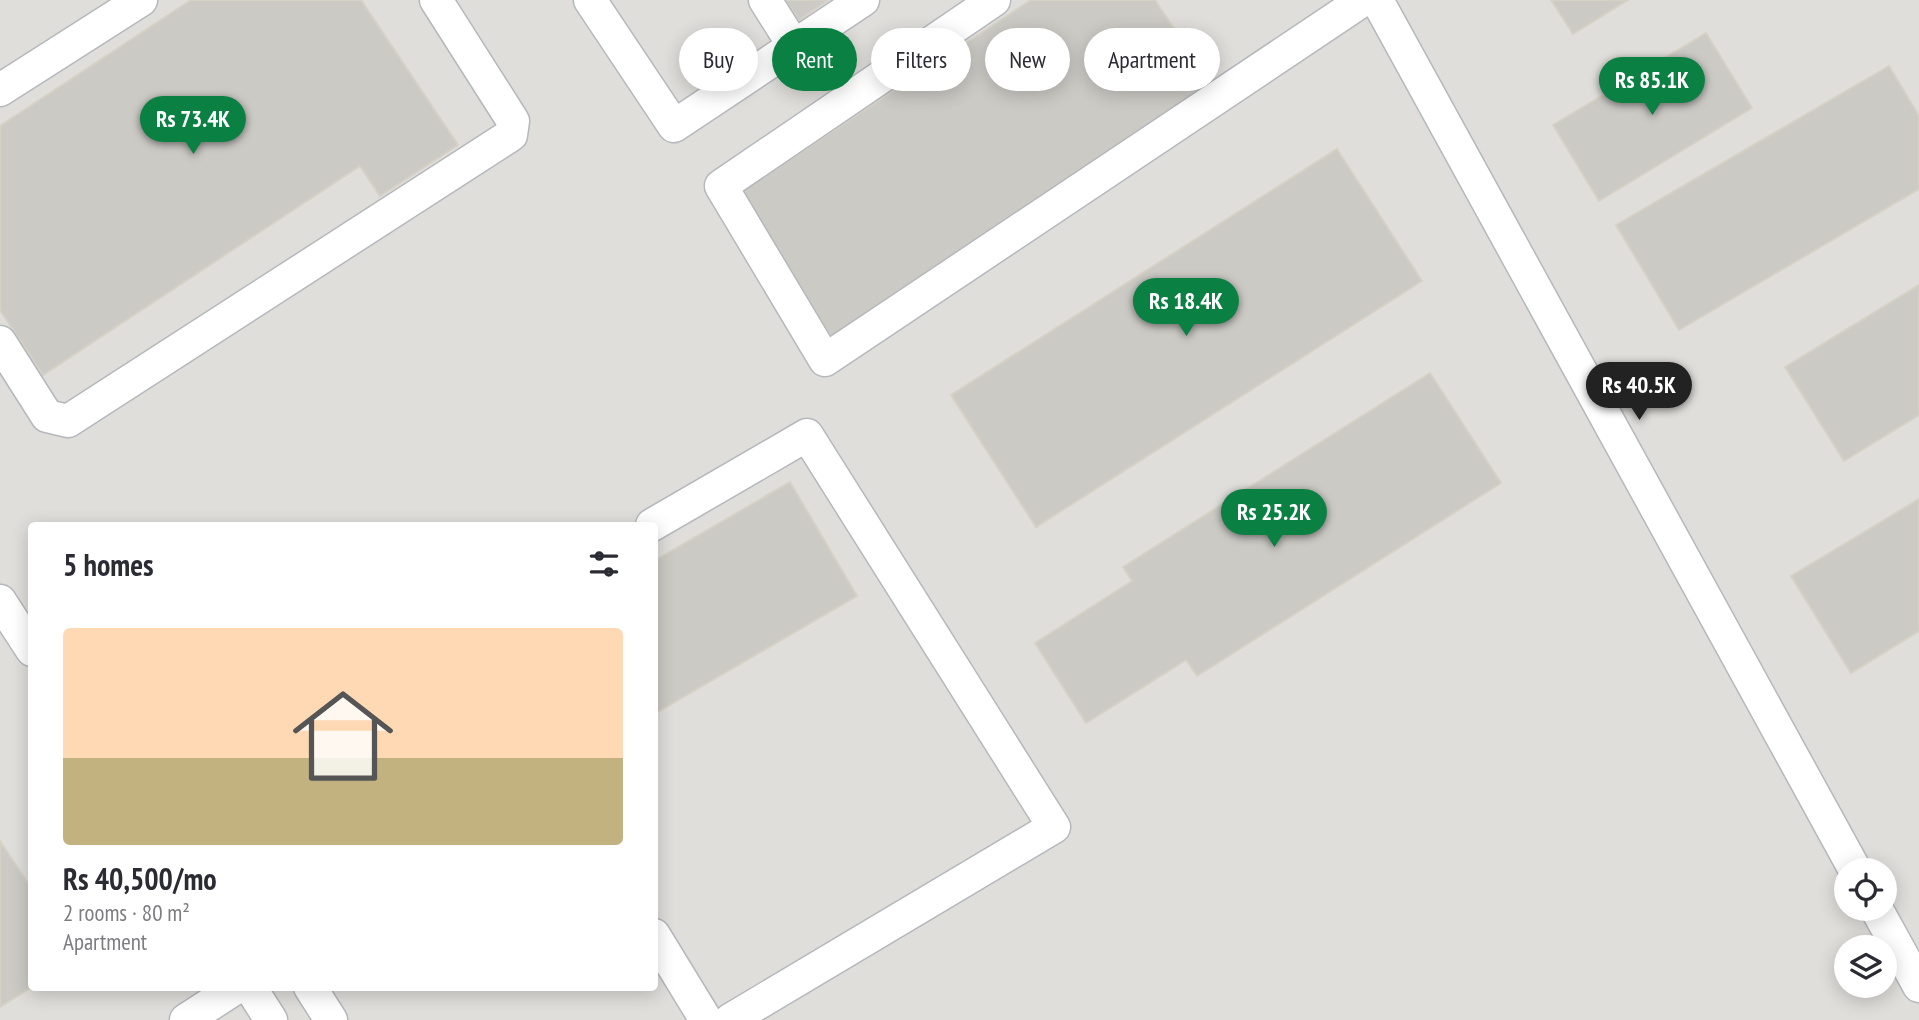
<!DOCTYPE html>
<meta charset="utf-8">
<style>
:root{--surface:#fff;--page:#f7f7f7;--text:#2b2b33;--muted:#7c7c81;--line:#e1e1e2;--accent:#0b8043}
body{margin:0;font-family:"PT Sans Narrow",sans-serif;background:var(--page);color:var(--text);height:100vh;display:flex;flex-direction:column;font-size:26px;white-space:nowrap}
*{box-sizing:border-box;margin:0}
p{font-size:23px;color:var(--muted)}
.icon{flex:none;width:38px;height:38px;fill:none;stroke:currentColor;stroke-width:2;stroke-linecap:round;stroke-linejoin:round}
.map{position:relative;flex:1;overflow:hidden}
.details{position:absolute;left:28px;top:522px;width:630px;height:469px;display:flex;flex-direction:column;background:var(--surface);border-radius:7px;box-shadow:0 4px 18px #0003}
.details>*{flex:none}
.guide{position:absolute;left:679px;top:28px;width:665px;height:63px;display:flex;gap:14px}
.tools{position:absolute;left:1834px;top:858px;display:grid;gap:14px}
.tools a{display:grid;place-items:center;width:63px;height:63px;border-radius:50%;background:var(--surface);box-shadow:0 4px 18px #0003;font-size:35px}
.price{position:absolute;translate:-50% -60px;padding:0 16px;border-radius:24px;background:var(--accent);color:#fff;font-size:23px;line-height:46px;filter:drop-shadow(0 2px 4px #0008)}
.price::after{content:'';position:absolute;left:50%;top:42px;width:21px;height:16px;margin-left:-10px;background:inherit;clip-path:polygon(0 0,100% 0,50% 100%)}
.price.selected{background:#222;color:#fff}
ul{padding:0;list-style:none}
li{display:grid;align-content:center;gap:14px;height:371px;padding:0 35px}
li+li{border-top:2px solid var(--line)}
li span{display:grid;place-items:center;height:217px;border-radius:7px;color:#555}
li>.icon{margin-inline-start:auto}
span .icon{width:126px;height:126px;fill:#fffc;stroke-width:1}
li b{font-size:30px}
h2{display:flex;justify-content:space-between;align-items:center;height:84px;padding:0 35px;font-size:30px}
.tag{padding:0 24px;border-radius:32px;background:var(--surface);box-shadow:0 4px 18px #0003;font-size:24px;line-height:63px}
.tag.selected{background:var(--accent);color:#fff}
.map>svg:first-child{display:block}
</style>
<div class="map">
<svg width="1919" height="1020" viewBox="0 0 1919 1020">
<rect width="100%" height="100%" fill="#f1efe8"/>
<path fill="#e0deda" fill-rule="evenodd" d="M0 0H1919V1020H0ZM32 525H654V987H32ZM1846 870H1885V908H1846ZM1846 947H1885V985H1846Z"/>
<path fill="#cccac5" stroke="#d6d1c6" stroke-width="2" d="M191 0H361L458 145 380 196 360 166 43 375 0 310V126Z
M785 0H828L799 20Z
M1031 0H1155L1214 89 834 341 736 195Z
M1551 0H1628L1573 34Z
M1706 33 1752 108 1599 201 1553 125Z
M1889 66 1919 116V189L1679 330 1616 225Z
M1337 149 1422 281 1036 527 951 395Z
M1919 285V415L1844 461 1785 367Z
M1430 373 1501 483 1197 676 1186 660 1086 723 1035 643 1132 581 1123 567Z
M790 482 857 596 654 714V561Z
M1919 499V631L1851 673 1791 576Z
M0 841 32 889V987L0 1007Z"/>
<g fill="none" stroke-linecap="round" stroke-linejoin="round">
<defs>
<path id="minor" d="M590 0 674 126 863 0
M765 0 794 46
M994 0 721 186 825 360 1363 0
M1377 0 1855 870
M0 90 141 0
M0 342 47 416 68 421 511 135 513 121 436 0
M652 525 807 435 1054 827 730 1020
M0 601 32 650
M1876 908 1919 986
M654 935 706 1020
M250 987 271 1020
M310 987 331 1020
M186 1020 237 987"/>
</defs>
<use href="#minor" stroke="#b5b8bc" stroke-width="35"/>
<use href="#minor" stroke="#fff" stroke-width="32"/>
</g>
</svg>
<div class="tools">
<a><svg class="icon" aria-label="locate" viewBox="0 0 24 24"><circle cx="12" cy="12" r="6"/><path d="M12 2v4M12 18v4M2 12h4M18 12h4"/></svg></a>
<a><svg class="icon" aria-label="layers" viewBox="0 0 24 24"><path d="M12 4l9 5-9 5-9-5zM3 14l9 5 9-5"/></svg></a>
</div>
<b class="price" style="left:1652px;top:117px">Rs 85.1K</b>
<b class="price" style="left:193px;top:156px">Rs 73.4K</b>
<b class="price" style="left:1186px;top:338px">Rs 18.4K</b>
<b class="price selected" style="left:1639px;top:422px">Rs 40.5K</b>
<b class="price" style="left:1274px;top:549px">Rs 25.2K</b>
<div class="guide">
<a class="tag">Buy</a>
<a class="tag selected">Rent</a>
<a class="tag">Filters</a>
<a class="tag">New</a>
<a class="tag">Apartment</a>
</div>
<section class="details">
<h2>5 homes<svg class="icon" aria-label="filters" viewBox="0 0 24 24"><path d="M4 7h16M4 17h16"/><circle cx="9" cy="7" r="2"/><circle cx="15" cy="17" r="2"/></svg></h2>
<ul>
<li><span style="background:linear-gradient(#ffd9b3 60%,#c2b280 0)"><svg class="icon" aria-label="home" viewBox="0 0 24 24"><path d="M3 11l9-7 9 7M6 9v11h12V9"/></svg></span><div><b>Rs 40,500/mo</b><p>2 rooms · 80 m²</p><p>Apartment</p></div></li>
</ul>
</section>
</div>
